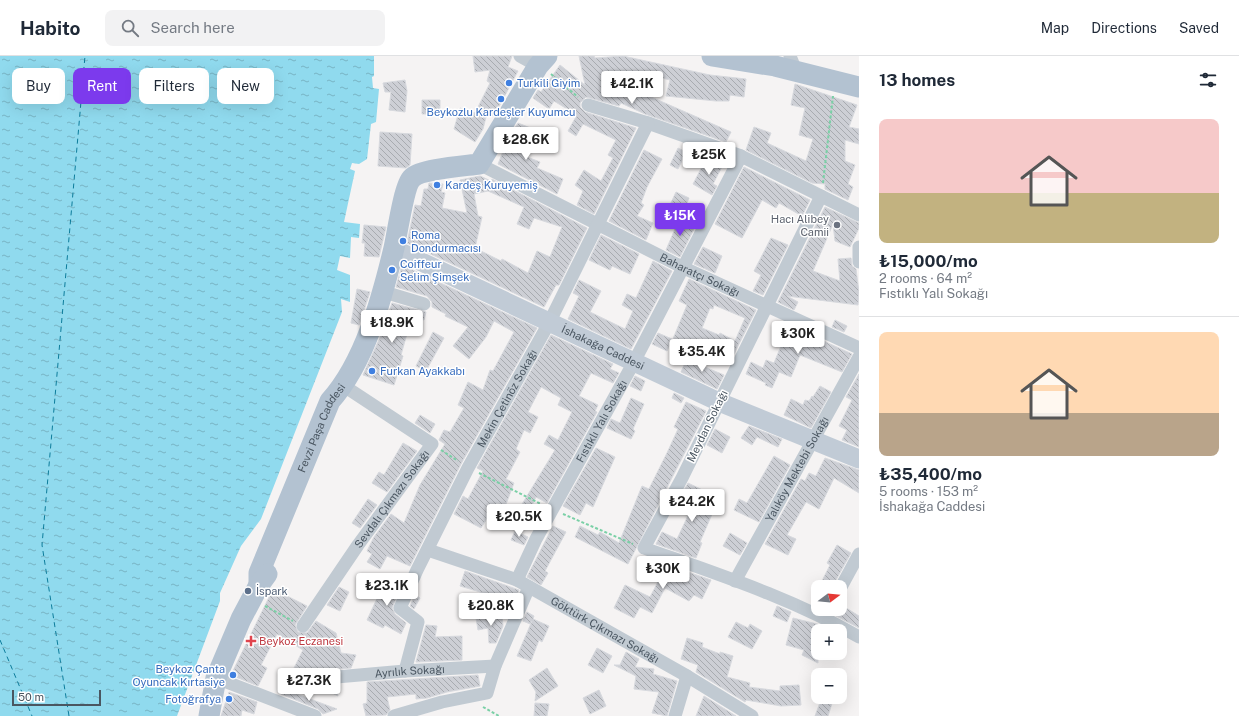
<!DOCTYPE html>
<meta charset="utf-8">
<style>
:root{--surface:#fff;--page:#f2f2f3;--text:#1f2937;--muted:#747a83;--line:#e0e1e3;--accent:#7c3aed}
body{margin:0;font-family:"Public Sans",sans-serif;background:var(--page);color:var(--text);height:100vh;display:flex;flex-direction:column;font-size:15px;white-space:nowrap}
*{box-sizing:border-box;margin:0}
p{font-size:13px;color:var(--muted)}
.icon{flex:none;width:22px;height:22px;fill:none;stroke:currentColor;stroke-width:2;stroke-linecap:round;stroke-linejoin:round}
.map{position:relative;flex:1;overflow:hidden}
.panel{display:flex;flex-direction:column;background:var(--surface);width:380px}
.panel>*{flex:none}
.guide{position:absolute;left:12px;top:12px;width:380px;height:36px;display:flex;gap:8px}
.needle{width:26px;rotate:74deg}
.buttons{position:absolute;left:811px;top:524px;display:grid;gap:8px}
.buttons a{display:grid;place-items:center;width:36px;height:36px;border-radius:8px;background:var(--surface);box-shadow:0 4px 16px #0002;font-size:20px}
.scale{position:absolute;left:12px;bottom:10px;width:89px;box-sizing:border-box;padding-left:4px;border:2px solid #4a5661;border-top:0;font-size:11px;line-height:14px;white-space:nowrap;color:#4a5661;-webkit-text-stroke:3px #fff;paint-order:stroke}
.price{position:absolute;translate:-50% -34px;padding:0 9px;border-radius:4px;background:#fff;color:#222;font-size:13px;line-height:26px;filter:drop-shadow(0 1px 2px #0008)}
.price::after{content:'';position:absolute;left:50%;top:24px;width:12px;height:9px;margin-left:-6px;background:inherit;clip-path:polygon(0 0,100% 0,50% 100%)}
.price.selected{background:var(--accent);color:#fff}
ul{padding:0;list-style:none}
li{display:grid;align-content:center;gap:8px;height:212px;padding:0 20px}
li+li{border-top:1px solid var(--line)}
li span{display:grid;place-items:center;height:124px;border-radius:8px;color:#555}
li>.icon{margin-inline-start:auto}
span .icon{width:72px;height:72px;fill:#fffc;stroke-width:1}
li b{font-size:17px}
h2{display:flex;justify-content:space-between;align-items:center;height:48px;padding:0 20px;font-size:17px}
.chip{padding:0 14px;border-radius:8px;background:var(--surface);box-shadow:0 4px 16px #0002;font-size:14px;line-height:36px}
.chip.selected{background:var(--accent);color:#fff}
header{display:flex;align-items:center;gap:24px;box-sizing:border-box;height:56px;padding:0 20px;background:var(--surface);border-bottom:1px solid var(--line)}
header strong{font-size:19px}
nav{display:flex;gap:22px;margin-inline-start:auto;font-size:14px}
.search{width:280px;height:36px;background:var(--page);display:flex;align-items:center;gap:10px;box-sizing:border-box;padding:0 14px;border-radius:8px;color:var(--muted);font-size:15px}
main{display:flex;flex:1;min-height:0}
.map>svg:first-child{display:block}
</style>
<header>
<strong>Habito</strong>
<div class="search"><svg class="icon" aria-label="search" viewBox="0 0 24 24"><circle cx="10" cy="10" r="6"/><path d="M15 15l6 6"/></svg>Search here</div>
<nav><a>Map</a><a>Directions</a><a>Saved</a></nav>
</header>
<main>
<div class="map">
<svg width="859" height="660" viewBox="0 0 859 660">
<defs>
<pattern id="water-ripples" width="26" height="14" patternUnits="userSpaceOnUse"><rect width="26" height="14" fill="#90daee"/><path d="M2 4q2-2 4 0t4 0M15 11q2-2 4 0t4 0" fill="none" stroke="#78b4c4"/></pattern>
<pattern id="building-back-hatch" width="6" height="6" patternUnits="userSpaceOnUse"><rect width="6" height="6" fill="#cdcfd5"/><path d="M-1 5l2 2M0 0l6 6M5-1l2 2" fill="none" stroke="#a8abb0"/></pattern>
</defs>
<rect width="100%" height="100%" fill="#f5f3f3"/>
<path fill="url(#water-ripples)" d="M0 0H374V20L372 21 373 32 379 33 376 66 371 68 367 103 359 108 352 107 350 113 355 115 344 166 360 168 359 182 351 181 350 202 340 200 337 214 350 219V246L341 243 342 256 261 463 241 490 220 537V545L177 660H0Z"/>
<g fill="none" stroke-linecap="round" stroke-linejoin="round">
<path stroke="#0c7c9b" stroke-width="1" stroke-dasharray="5 4" stroke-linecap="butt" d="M0 584 32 660
M69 660 42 489 85 0"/>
</g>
<path fill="url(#building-back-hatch)" stroke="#d7d9de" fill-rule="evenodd" d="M473 0H512L508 11 518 15 494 60 487 57 483 73 475 86 454 73 460 52 475 57 490 27 487 25 490 14 475 16Z
M579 0H594L595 2 623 0 710 19 746 23 744 41 730 39 729 45H716L666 40 670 24 646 18 642 37 731 76 726 86 645 58 621 47 619 50 586 41 580 47V51L585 56 636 72 594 158 577 149 583 135 575 129 584 114 601 125 613 102 608 99 616 84 583 68 576 80 568 75 577 59 554 45 549 53 533 42 538 34 541 36 560 9 585 29Z
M405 24 407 35 405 56 389 54 391 36H385L383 27Z
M795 28 857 49 849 71 859 73V88L845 84V105L855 109 848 128 853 131 848 144 825 133V128L812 127 746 94 754 71 771 77 767 87 806 105 813 83 799 79 805 52 791 49Z
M422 44H440V58H422Z
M518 67 533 73 522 99 540 106 537 112 563 123 557 138 498 108 508 83Z
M380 76 412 78 410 109 406 112 378 110Z
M678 92 686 96 678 113 670 109Z
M644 94 662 103 647 131 641 147 644 149 637 160 653 167 646 184 609 165Z
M716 100 726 103 713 128 717 130 712 139 693 128 703 109 710 113Z
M744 111 810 144 802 160 779 147 776 152 762 144 742 182 715 168Z
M480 120 491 125 492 123 587 172 559 229H556L544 251 407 187 415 149 421 150 424 133H428L429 127 443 128 441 136 445 137 442 152 467 157 460 124ZM488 135 524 151 517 168 529 173 534 162 562 171 550 201 537 195 528 217 502 203 501 205 475 192 482 161 478 160 474 138Z
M676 136 689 142 683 157 669 151Z
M825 151 859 167V172L850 191 835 185 833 168 813 215 840 225 838 203 851 202 852 210 856 213 859 236 858 249 787 240 798 246 794 254 778 246Z
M676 161 695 171 680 201 666 194 675 173 670 171Z
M364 169 386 171 379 201 364 200 365 187H362Z
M601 179 639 198 630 218 612 210 610 214 589 204Z
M771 182 788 189 763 239 753 235 761 219 754 215Z
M703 191 722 200 715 217 694 208Z
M653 205 672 215 631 293 568 263 579 240 573 237 579 224 601 235 590 256 625 273 633 255 622 249 627 238 636 242Z
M402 209 537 272 461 408 410 510 387 500 380 513 367 506 372 498 367 495 374 481 391 458 404 467 420 429 445 388 439 384 444 374 450 376 464 352 458 349 468 326 483 334 490 314 493 315 514 276 494 265 486 281 469 303 453 290 468 271 445 260 446 258 432 251V246L427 240 396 231Z
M689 223 756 254 734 298 700 282 691 299 670 290 687 249 679 245ZM714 249 745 262 735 285 720 277 719 279 702 272 710 252 713 253Z
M357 233 370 236 359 269 351 267Z
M392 247 426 256 424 264 412 260 401 299 403 300 394 329 363 319 382 277Z
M835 264 847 270 844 276 832 271Z
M782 266 852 298 842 316 800 299 791 321 779 316 772 332 765 329 766 327 746 318 751 306 763 312 766 304 774 307 781 290 777 288 779 282 775 280Z
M433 276 444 282 426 315 416 310Z
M658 277 672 283 667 295 652 288Z
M551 279 613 308 610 313 619 317 613 327 591 317 579 340 598 349 595 355 597 356 547 447 536 441 523 468 513 463 555 394 544 388 549 379 558 384 572 356 558 349 561 342 541 331 528 356 538 361 530 377 524 374 516 393 520 396 506 423 514 427 505 451 497 447 481 472 454 458 463 440 468 443 483 415 477 412Z
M688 300 701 305 700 309 724 319 717 333 681 316Z
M859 318V391L842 384 847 374 839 370 852 344 846 341Z
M635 320 645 325 641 335 630 330Z
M820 330 831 336 811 372 784 359 791 343 803 349 805 344 809 345 812 340 813 341Z
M674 337 684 342 681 347 672 342Z
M631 342 644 348 633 373 635 375 631 383 607 372 611 363 620 367Z
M686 346 706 355 628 508 575 481 580 470 598 479 600 476 619 487 642 430 649 433 667 397 678 373 674 371Z
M420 359 435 368 430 377 415 367Z
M749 370 782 383 778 391 757 381 752 389 741 382Z
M715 373 730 381 722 397 707 389Z
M403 387 417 395 387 436 372 427 379 416 384 419Z
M596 392 615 401 593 451 586 447 580 459 563 450Z
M774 400 790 409 759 466 734 454 739 443 747 447Z
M825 402 859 414V437L834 422 819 453 806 446 787 479 796 483 788 499 765 488 801 423 805 425 809 417 816 420Z
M688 427 719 442 700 486 702 487 696 502 656 488 662 476 677 483 694 447 681 440Z
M368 443 377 449 360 472 352 467Z
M553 470 566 476 545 515 548 517 541 529 527 521Z
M515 475 528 481 524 489 511 484Z
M730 477 747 487 740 499 723 490Z
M837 489 851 497 832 531H819L830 509 827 507Z
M659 506 711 524 702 543 694 539 689 545 665 532 652 557 640 551 634 562 614 552 625 529 650 541 659 524 651 519Z
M465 515 519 534 512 550 487 538 460 530Z
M387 521 402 528 392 552 395 558 406 567 401 578 385 569 383 572 367 564Z
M339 531 349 536 340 555 327 549Z
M273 533 307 550 295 569 298 576 307 577 316 565 336 577 341 597 356 599 351 612 324 614 318 619V626L321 629H335L338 640 292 616 303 594 277 578 261 609 267 612 258 630 231 619Z
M415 539 420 542 414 553 410 550Z
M777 550 791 556 787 566 773 560Z
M843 550 859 560V572L823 553H841Z
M527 556 534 560 533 563 549 570 542 586 539 584 531 605 517 600 532 565 530 568 523 565Z
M502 559 503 570 496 587H489L488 572 478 574 476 562Z
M793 562 817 568 829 574 818 575V607L802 599 804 594 786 589Z
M736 566 748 572 750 568 762 575 752 593 728 581Z
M426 569 437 570 435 581 462 580V604L416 606Z
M687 582 703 587 702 591 720 598V596L733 600 727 621 750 627 749 631 780 635V630L799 629 801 649 781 650 746 644 745 646 696 616 698 609 681 603Z
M597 592 612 600 603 617 588 609Z
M626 596 639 603 635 611 654 613 653 618 677 625 667 660 652 657 659 636 634 633 636 620 614 609H620Z
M547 612 558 630 535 645 536 636 529 624Z
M478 619 480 630 447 636 427 642 416 643V638L387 641 390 654 386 659 366 660 363 648 367 647V626Z
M283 633 337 653 323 658 318 653 281 638Z
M599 634 606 650 590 658 583 642Z
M229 636 257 646 254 658 242 654 241 660H221Z
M704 640 736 660H696Z
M822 641H834L828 660H815Z
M535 647 549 648 547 660H534Z"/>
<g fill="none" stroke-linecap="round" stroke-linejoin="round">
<path stroke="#7ad0a6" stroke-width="2" stroke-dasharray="3 2" stroke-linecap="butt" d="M551 18 578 41
M823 127 833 40
M441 394 458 405
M479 417 541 448
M563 458 633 488
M265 550 293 565
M483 651 499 660"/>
<g stroke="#c1cad2" stroke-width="13">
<path d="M520 0 538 10"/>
<path d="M790 0 796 15"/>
<path d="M588 49 648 67 741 100 859 159"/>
<path id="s1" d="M479 108 684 212 859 292"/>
<path d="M821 140 682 422 644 492C717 518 792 542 859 581"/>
<path d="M859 191V206"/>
<path d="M381 235 424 248"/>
<path id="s2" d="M428 494 517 524 687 620 752 660"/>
<path id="s3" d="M517 524 536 483 634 306 741 100"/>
<path id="s4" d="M735 525 859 301"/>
<path d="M840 533 859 498"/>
<path id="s5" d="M303 570 358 489 432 388 344 330"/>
<path id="s6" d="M405 615 418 566 400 552 417 514 468 412 549 267 648 67"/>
<path d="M216 622 315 660"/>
<path id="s7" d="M325 622 405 615 495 610"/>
<path d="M394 660 442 646 487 637 495 610 529 531"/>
<path d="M675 660 687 620"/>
</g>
<path stroke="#c1cbd6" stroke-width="19" id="s8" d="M394 193 719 346 859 403"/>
<g stroke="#b3c2d1" stroke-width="21">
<path d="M712 0 775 10 859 31"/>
<path id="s9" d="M259 529V517L330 345C365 306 382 242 394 192 397 179 404 129 412 122 421 113 465 110 479 108L538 10 547 0"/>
<path d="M209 660 216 622 241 563 259 529 267 518"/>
</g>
</g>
<g fill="#3f7fe0" stroke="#fff" stroke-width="1.5">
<circle cx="509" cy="27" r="4"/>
<circle cx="501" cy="43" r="4"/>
<circle cx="437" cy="129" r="4"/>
<circle cx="403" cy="185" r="4"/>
<circle cx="392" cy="214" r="4"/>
<circle cx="372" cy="315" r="4"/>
<circle cx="233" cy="619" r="4"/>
<circle cx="229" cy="643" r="4"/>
</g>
<circle fill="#6b7280" stroke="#fff" stroke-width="1.5" cx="837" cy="169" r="4"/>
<circle fill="#5c6f8a" stroke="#fff" stroke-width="1.5" cx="248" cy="535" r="4"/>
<path fill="#e0444e" stroke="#fff" stroke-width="1.5" d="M249 579h4v4h4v4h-4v4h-4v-4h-4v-4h4z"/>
<g text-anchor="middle" stroke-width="3" stroke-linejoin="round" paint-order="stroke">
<g font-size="11" fill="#366cbe" stroke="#fff" text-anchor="start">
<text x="517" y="31">Turkili Giyim</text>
<text x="501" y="60" text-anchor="middle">Beykozlu Kardeşler Kuyumcu</text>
<text x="445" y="133">Kardeş Kuruyemiş</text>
<text x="411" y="183">Roma<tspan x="411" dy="13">Dondurmacısı</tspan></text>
<text x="400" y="212">Coiffeur<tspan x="400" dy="13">Selim Şimşek</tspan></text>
<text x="380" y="319">Furkan Ayakkabı</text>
<text x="225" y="617" text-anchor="end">Beykoz Çanta<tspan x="225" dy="13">Oyuncak Kırtasiye</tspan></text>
<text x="221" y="647" text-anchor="end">Fotoğrafya</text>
</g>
<g font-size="11" fill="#5b616d" stroke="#fff" text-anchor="end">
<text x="829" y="167">Hacı Alibey<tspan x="829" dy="13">Camii</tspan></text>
</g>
<g font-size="11" fill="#4a5661" stroke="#fff">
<text dy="4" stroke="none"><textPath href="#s1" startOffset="247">Baharatçı Sokağı</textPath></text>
<text dy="4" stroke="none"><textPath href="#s8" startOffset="231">İshakağa Caddesi</textPath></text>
<text dy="4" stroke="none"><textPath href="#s6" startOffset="309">Mekin Çetinöz Sokağı</textPath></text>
<text dy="4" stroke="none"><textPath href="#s3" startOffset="180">Fıstıklı Yalı Sokağı</textPath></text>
<text transform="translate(707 370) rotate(-64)" y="4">Meydan Sokağı</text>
<text dy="4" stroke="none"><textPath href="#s9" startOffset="170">Fevzi Paşa Caddesi</textPath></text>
<text dy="4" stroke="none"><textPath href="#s4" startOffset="128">Yalıköy Mektebi Sokağı</textPath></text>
<text dy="4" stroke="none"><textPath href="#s5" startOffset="155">Sevdalı Çıkmazı Sokağı</textPath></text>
<text dy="4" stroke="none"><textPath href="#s2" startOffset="195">Göktürk Çıkmazı Sokağı</textPath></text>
<text dy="4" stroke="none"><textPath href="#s7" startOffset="85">Ayrılık Sokağı</textPath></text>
</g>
<g font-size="11" fill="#4e5e75" stroke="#fff" text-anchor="start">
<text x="256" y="539">İspark</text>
</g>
<g font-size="11" fill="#be3a42" stroke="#fff" text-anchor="start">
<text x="259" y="589">Beykoz Eczanesi</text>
</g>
</g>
</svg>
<div class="buttons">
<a><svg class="needle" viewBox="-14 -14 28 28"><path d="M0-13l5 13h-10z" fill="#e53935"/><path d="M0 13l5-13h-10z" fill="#747a83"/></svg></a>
<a>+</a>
<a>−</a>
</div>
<div class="scale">50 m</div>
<b class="price" style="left:632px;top:49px">₺42.1K</b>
<b class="price" style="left:526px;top:105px">₺28.6K</b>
<b class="price" style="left:709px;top:120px">₺25K</b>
<b class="price selected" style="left:680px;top:181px">₺15K</b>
<b class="price" style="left:392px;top:288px">₺18.9K</b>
<b class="price" style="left:798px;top:299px">₺30K</b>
<b class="price" style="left:702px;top:317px">₺35.4K</b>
<b class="price" style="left:692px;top:467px">₺24.2K</b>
<b class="price" style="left:519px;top:482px">₺20.5K</b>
<b class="price" style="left:663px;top:534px">₺30K</b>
<b class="price" style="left:387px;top:551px">₺23.1K</b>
<b class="price" style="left:491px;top:571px">₺20.8K</b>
<b class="price" style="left:309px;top:646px">₺27.3K</b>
<div class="guide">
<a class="chip">Buy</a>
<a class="chip selected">Rent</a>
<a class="chip">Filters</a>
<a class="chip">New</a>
</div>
</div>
<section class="panel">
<h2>13 homes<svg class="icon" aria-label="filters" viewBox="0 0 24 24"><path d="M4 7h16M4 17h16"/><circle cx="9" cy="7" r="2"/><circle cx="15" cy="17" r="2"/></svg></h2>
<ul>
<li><span style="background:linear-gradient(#f6c9c9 60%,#c2b280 0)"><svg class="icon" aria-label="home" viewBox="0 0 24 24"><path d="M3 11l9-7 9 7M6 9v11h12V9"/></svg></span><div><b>₺15,000/mo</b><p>2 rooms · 64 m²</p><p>Fıstıklı Yalı Sokağı</p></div></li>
<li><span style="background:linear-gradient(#ffd9b3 65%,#b9a48a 0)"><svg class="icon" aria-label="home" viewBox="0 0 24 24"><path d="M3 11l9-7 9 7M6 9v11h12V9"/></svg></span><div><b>₺35,400/mo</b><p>5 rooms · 153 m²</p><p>İshakağa Caddesi</p></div></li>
</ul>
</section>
</main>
